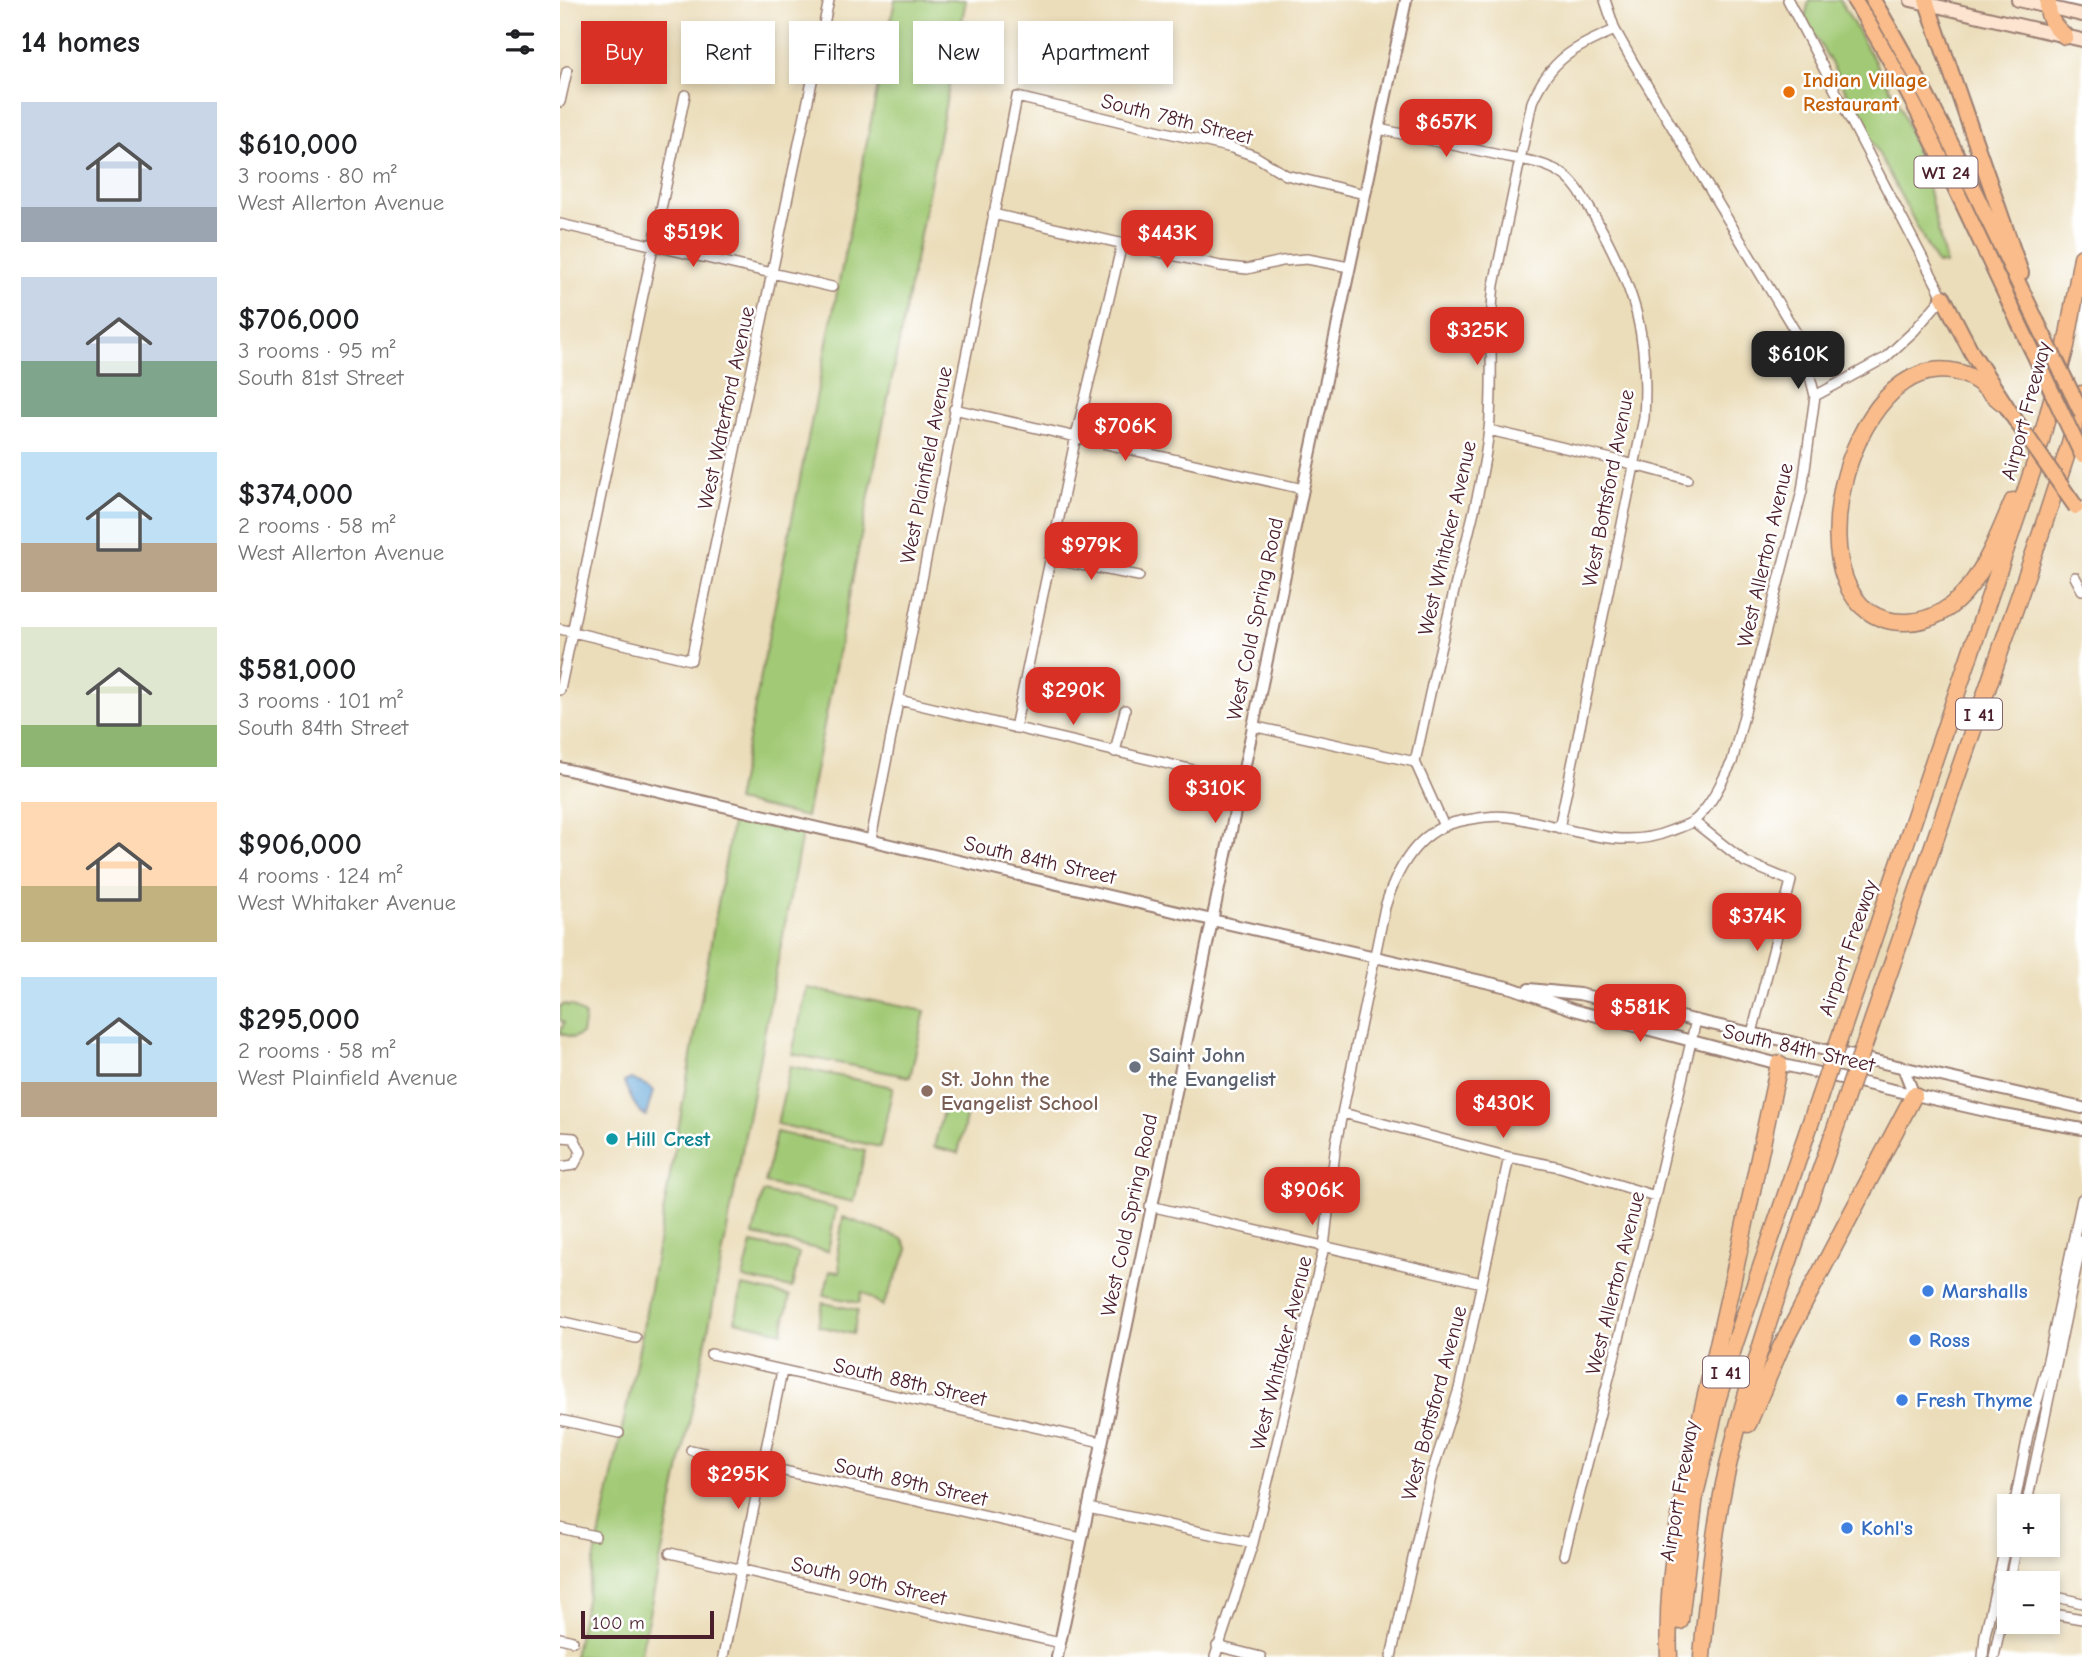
<!DOCTYPE html>
<meta charset="utf-8">
<style>
:root{--surface:#fff;--page:#f2f2f2;--text:#202124;--muted:#757577;--accent:#d93025}
body{margin:0;font-family:"Comic Neue",sans-serif;background:var(--page);color:var(--text);height:100vh;display:flex;flex-direction:column;font-size:26px;white-space:nowrap}
*{box-sizing:border-box;margin:0}
p{font-size:23px;color:var(--muted)}
.icon{flex:none;width:38px;height:38px;fill:none;stroke:currentColor;stroke-width:2;stroke-linecap:round;stroke-linejoin:round}
.map{position:relative;flex:1;overflow:hidden}
.panel{display:flex;flex-direction:column;background:var(--surface);width:560px}
.panel>*{flex:none}
.top-card{position:absolute;left:21px;top:21px;width:665px;height:63px;display:flex;gap:14px}
.buttons{position:absolute;left:1437px;top:1494px;display:grid;gap:14px}
.buttons a{display:grid;place-items:center;width:63px;height:63px;border-radius:0px;background:var(--surface);box-shadow:0 4px 10px #0003;font-size:35px}
.scale{position:absolute;left:21px;bottom:18px;width:133px;box-sizing:border-box;padding-left:7px;border:4px solid #4a1f2b;border-top:0;font-size:19px;line-height:24px;white-space:nowrap;color:#4a1f2b;-webkit-text-stroke:5px #fff;paint-order:stroke}
.price{position:absolute;translate:-50% -60px;padding:0 16px;border-radius:14px;background:var(--accent);color:#fff;font-size:23px;line-height:46px;filter:drop-shadow(0 2px 4px #0008)}
.price::after{content:'';position:absolute;left:50%;top:42px;width:21px;height:16px;margin-left:-10px;background:inherit;clip-path:polygon(0 0,100% 0,50% 100%)}
.price.selected{background:#222;color:#fff}
ul{padding:0;list-style:none}
li{display:flex;align-items:center;gap:21px;height:175px;padding:0 21px}
li span{display:grid;place-items:center;flex:none;width:196px;height:140px;border-radius:0px;color:#555}
li>.icon{margin-inline-start:auto}
span .icon{width:84px;height:84px;fill:#fffc;stroke-width:1}
li b{font-size:30px}
h2{display:flex;justify-content:space-between;align-items:center;height:84px;padding:0 21px;font-size:30px}
.pill{padding:0 24px;border-radius:0px;background:var(--surface);box-shadow:0 4px 10px #0003;font-size:24px;line-height:63px}
.pill.selected{background:var(--accent);color:#fff}
main{display:flex;flex:1;min-height:0}
.map>svg:first-child{display:block}
</style>
<main>
<section class="panel">
<h2>14 homes<svg class="icon" aria-label="filters" viewBox="0 0 24 24"><path d="M4 7h16M4 17h16"/><circle cx="9" cy="7" r="2"/><circle cx="15" cy="17" r="2"/></svg></h2>
<ul>
<li><span style="background:linear-gradient(#c9d6e8 75%,#9aa5b1 0)"><svg class="icon" aria-label="home" viewBox="0 0 24 24"><path d="M3 11l9-7 9 7M6 9v11h12V9"/></svg></span><div><b>$610,000</b><p>3 rooms · 80 m²</p><p>West Allerton Avenue</p></div></li>
<li><span style="background:linear-gradient(#c9d6e8 60%,#7fa58c 0)"><svg class="icon" aria-label="home" viewBox="0 0 24 24"><path d="M3 11l9-7 9 7M6 9v11h12V9"/></svg></span><div><b>$706,000</b><p>3 rooms · 95 m²</p><p>South 81st Street</p></div></li>
<li><span style="background:linear-gradient(#bfe0f5 65%,#b9a48a 0)"><svg class="icon" aria-label="home" viewBox="0 0 24 24"><path d="M3 11l9-7 9 7M6 9v11h12V9"/></svg></span><div><b>$374,000</b><p>2 rooms · 58 m²</p><p>West Allerton Avenue</p></div></li>
<li><span style="background:linear-gradient(#dfe7d0 70%,#8fb573 0)"><svg class="icon" aria-label="home" viewBox="0 0 24 24"><path d="M3 11l9-7 9 7M6 9v11h12V9"/></svg></span><div><b>$581,000</b><p>3 rooms · 101 m²</p><p>South 84th Street</p></div></li>
<li><span style="background:linear-gradient(#ffd9b3 60%,#c2b280 0)"><svg class="icon" aria-label="home" viewBox="0 0 24 24"><path d="M3 11l9-7 9 7M6 9v11h12V9"/></svg></span><div><b>$906,000</b><p>4 rooms · 124 m²</p><p>West Whitaker Avenue</p></div></li>
<li><span style="background:linear-gradient(#bfe0f5 75%,#b9a48a 0)"><svg class="icon" aria-label="home" viewBox="0 0 24 24"><path d="M3 11l9-7 9 7M6 9v11h12V9"/></svg></span><div><b>$295,000</b><p>2 rooms · 58 m²</p><p>West Plainfield Avenue</p></div></li>
</ul>
</section>
<div class="map">
<svg width="1522" height="1657" viewBox="0 0 1522 1657">
<rect width="100%" height="100%" fill="#fff"/>
<filter id="ink" filterUnits="userSpaceOnUse"><feTurbulence type="fractalNoise" baseFrequency=".0143" numOctaves="2"/><feDisplacementMap in="SourceGraphic" scale="14" xChannelSelector="R" yChannelSelector="G"/><feConvolveMatrix kernelMatrix="1 2 1 2 8 2 1 2 1" color-interpolation-filters="sRGB"/></filter>
<filter id="wash" filterUnits="userSpaceOnUse"><feTurbulence type="fractalNoise" baseFrequency=".00686" numOctaves="4" result="noise"/><feDisplacementMap in="SourceGraphic" scale="28" xChannelSelector="R" yChannelSelector="G"/><feGaussianBlur stdDeviation="1.57" result="paint"/><feColorMatrix in="noise" values="0 0 0 0 0 0 0 0 0 0 0 0 0 0 0 0 0 1.4 0 .05"/><feComposite in="paint" operator="in"/></filter>
<g filter="url(#wash)">
<rect width="100%" height="100%" fill="#ebddb9"/>
<path fill="#a2ca76" stroke="#767450" stroke-width="2" d="M335 0H406L246 817 176 801Z
M1249 0H1280L1341 108 1367 182 1386 264H1378L1374 259 1270 61 1245 19Z
M173 818 242 834 143 1357 80 1657H14L82 1334Z
M247 988 365 1011 350 1077 232 1054Z
M5 1004 8 1006 11 1005 25 1016 22 1034 13 1038 0 1033 4 1023 0 1020V1006Z
M230 1066 333 1087 320 1147 217 1124Z
M384 1107 407 1113 398 1153 374 1147Z
M216 1132 305 1151 294 1202 205 1183Z
M203 1192 276 1208 268 1251 193 1235Z
M283 1217 343 1239 348 1250 323 1306 302 1292 299 1303 264 1295 270 1271 280 1272 278 1249Z
M192 1243 239 1253 232 1288 183 1278Z
M182 1286 230 1296 222 1332 175 1321Z
M263 1303 298 1310 293 1334 258 1326Z"/>
<path fill="#63a7d8" stroke="#566382" stroke-width="2" d="M71 1079 90 1087 93 1091 86 1116C76 1112 69 1093 64 1082Z"/>
</g>
<g filter="url(#ink)">
<g fill="none" stroke-linecap="round" stroke-linejoin="round">
<defs>
<path id="minor" d="M1228 0 1383 297 1354 331 1325 358 1255 396
M0 102 7 71
M819 129C859 138 899 146 939 155 959 159 984 162 1001 173 1017 183 1026 203 1036 219 1076 292 1089 335 1084 418L999 828
M433 214 660 266 687 269 722 261 747 259 789 267
M0 224 272 287
M394 409 743 489
M929 430 1060 461 1127 479
M490 559 579 576
M1515 577 1522 590
M0 629 131 660 269 0
M0 690 125 95
M339 700 680 781
M692 726 855 762 883 824
M455 728 516 436 562 244
M555 752 565 710
M855 762C867 705 880 648 894 591 907 537 923 484 929 429 934 381 928 333 934 285L972 102C990 60 1014 47 1055 30
M1133 821 1185 862 1231 881 1192 1033
M311 839 457 97 672 148 695 156 726 175 804 194
M783 1113 949 1157 1000 1167 1095 1196
M0 1137 14 1138 21 1152 14 1165 0 1167
M590 1206 922 1283
M0 1321 76 1338
M151 1354 541 1442
M0 1420 59 1433
M131 1450 521 1538
M1454 1507 1468 1435 1486 1369 1522 1199
M1466 1507 1522 1240
M528 1508 693 1543
M0 1528 35 1536
M110 1553 500 1643
M1004 1555 1095 1196 1136 1020
M1488 1595 1522 1603
M1488 1613 1522 1619
M0 1638 13 1641
M657 1646 701 1657
M163 1657 222 1371
M655 1657 693 1543 764 1247 776 1143 825 907C837 868 858 829 901 821 917 818 933 815 949 817 1003 824 1057 853 1110 831 1118 828 1129 825 1135 820 1152 805 1161 782 1172 762L1242 491 1255 396 1241 341 1073 62 1055 30 1045 0
M831 1657 872 1473 899 1389 949 1157
M1423 1657 1425 1635 1449 1531
M1434 1657 1457 1545"/>
<path id="tertiary" d="M0 768 652 920 952 988 1014 1010 1219 1064 1439 1114 1522 1129
M969 989 1019 994 1522 1108
M1343 1067 1354 1095
M497 1657 846 0"/>
<path id="secondary" d="M1351 0 1522 40
M1458 0 1522 15"/>
<path id="primary" d="M1294 0C1363 108 1415 233 1471 348
M1313 0C1375 103 1425 214 1477 322
M1366 0 1461 273
M1383 297 1412 353 1454 418"/>
<path id="motorway" d="M1488 0C1487 17 1492 25 1505 36
M1443 403C1429 393 1419 378 1400 373 1286 340 1219 626 1347 622 1409 620 1433 547 1453 501
M1284 1025 1475 463 1506 346 1522 257
M1309 1031 1481 533 1509 447 1522 394
M1188 1424 1221 1347 1354 1095
M1120 1621 1135 1495 1157 1401 1175 1343 1259 1098
M1109 1657C1104 1552 1135 1445 1158 1344 1180 1251 1199 1157 1219 1064
M1142 1657C1148 1583 1156 1508 1175 1437 1204 1324 1246 1214 1284 1103"/>
</defs>
<use href="#minor" stroke="#9a7e72" stroke-width="12"/>
<use href="#tertiary" stroke="#9a7e72" stroke-width="14"/>
<use href="#secondary" stroke="#9a7e72" stroke-width="16"/>
<use href="#primary" stroke="#9a7e72" stroke-width="18"/>
<use href="#motorway" stroke="#9a7e72" stroke-width="19"/>
<use href="#minor" stroke="#fff" stroke-width="9"/>
<use href="#tertiary" stroke="#fff" stroke-width="10"/>
<use href="#secondary" stroke="#fde4d0" stroke-width="12"/>
<use href="#primary" stroke="#f9bc8a" stroke-width="14"/>
<use href="#motorway" stroke="#f9bc8a" stroke-width="16"/>
<defs>
<path id="primary-bridge" d="M1477 322 1522 414
M1471 348 1522 455
M1454 418 1516 507"/>
<path id="motorway-bridge" d="M1259 1098 1284 1025
M1284 1103 1309 1031"/>
</defs>
<use href="#primary-bridge" stroke="#9a7e72" stroke-width="18" stroke-linecap="butt"/>
<use href="#motorway-bridge" stroke="#9a7e72" stroke-width="19" stroke-linecap="butt"/>
<use href="#primary-bridge" stroke="#f9bc8a" stroke-width="14"/>
<use href="#motorway-bridge" stroke="#f9bc8a" stroke-width="16"/>
</g>
</g>
<circle fill="#e8710a" stroke="#fff" stroke-width="2.5" cx="1229" cy="92" r="7"/>
<circle fill="#6b7280" stroke="#fff" stroke-width="2.5" cx="575" cy="1067" r="7"/>
<circle fill="#8d6e63" stroke="#fff" stroke-width="2.5" cx="367" cy="1091" r="7"/>
<circle fill="#0f9aa8" stroke="#fff" stroke-width="2.5" cx="52" cy="1139" r="7"/>
<g fill="#3f7fe0" stroke="#fff" stroke-width="2.5">
<circle cx="1368" cy="1291" r="7"/>
<circle cx="1355" cy="1340" r="7"/>
<circle cx="1342" cy="1400" r="7"/>
<circle cx="1287" cy="1528" r="7"/>
</g>
<g text-anchor="middle" stroke-width="5" stroke-linejoin="round" paint-order="stroke">
<g fill="#fff" stroke="#80626b" stroke-width="2">
<rect x="1354.5" y="156.5" width="63" height="31" rx="5"/>
<rect x="1396" y="698.5" width="46" height="31" rx="5"/>
<rect x="1143" y="1356.5" width="46" height="31" rx="5"/>
</g>
<g font-size="19" font-weight="bold" fill="#4a1f2b">
<text x="1386" y="179">WI 24</text>
<text x="1419" y="721">I 41</text>
<text x="1166" y="1379">I 41</text>
</g>
<g font-size="21" font-weight="bold" fill="#c56008" stroke="#fff" text-anchor="start">
<text x="1243" y="87">Indian Village<tspan x="1243" dy="24">Restaurant</tspan></text>
</g>
<g font-size="21" fill="#4a1f2b" stroke="#fff">
<text transform="translate(617 119) rotate(14)" y="7">South 78th Street</text>
<text transform="translate(166 408) rotate(-78)" y="7">West Waterford Avenue</text>
<text transform="translate(1466 411) rotate(-75)" y="7">Airport Freeway</text>
<text transform="translate(366 465) rotate(-79)" y="7">West Plainfield Avenue</text>
<text transform="translate(1048 488) rotate(-79)" y="7">West Bottsford Avenue</text>
<text transform="translate(887 538) rotate(-77)" y="7">West Whitaker Avenue</text>
<text transform="translate(1205 555) rotate(-77)" y="7">West Allerton Avenue</text>
<text transform="translate(695 619) rotate(-78)" y="7">West Cold Spring Road</text>
<text transform="translate(480 860) rotate(13)" y="7">South 84th Street</text>
<text transform="translate(1288 948) rotate(-71)" y="7">Airport Freeway</text>
<text transform="translate(1239 1048) rotate(13)" y="7">South 84th Street</text>
<text transform="translate(569 1215) rotate(-78)" y="7">West Cold Spring Road</text>
<text transform="translate(1055 1283) rotate(-76)" y="7">West Allerton Avenue</text>
<text transform="translate(721 1353) rotate(-76)" y="7">West Whitaker Avenue</text>
<text transform="translate(350 1382) rotate(13)" y="7">South 88th Street</text>
<text transform="translate(874 1403) rotate(-75)" y="7">West Bottsford Avenue</text>
<text transform="translate(351 1482) rotate(13)" y="7">South 89th Street</text>
<text transform="translate(1119 1491) rotate(-80)" y="7">Airport Freeway</text>
<text transform="translate(309 1581) rotate(13)" y="7">South 90th Street</text>
</g>
<g font-size="21" font-weight="bold" fill="#5b616d" stroke="#fff" text-anchor="start">
<text x="589" y="1062">Saint John<tspan x="589" dy="24">the Evangelist</tspan></text>
</g>
<g font-size="21" font-weight="bold" fill="#785e54" stroke="#fff" text-anchor="start">
<text x="381" y="1086">St. John the<tspan x="381" dy="24">Evangelist School</tspan></text>
</g>
<g font-size="21" font-weight="bold" fill="#0d838f" stroke="#fff" text-anchor="start">
<text x="66" y="1146">Hill Crest</text>
</g>
<g font-size="21" font-weight="bold" fill="#366cbe" stroke="#fff" text-anchor="start">
<text x="1382" y="1298">Marshalls</text>
<text x="1369" y="1347">Ross</text>
<text x="1356" y="1407">Fresh Thyme</text>
<text x="1301" y="1535">Kohl's</text>
</g>
</g>
</svg>
<div class="buttons">
<a>+</a>
<a>−</a>
</div>
<div class="scale">100 m</div>
<b class="price" style="left:886px;top:159px">$657K</b>
<b class="price" style="left:133px;top:269px">$519K</b>
<b class="price" style="left:607px;top:270px">$443K</b>
<b class="price" style="left:917px;top:367px">$325K</b>
<b class="price selected" style="left:1238px;top:391px">$610K</b>
<b class="price" style="left:565px;top:463px">$706K</b>
<b class="price" style="left:531px;top:582px">$979K</b>
<b class="price" style="left:513px;top:727px">$290K</b>
<b class="price" style="left:655px;top:825px">$310K</b>
<b class="price" style="left:1197px;top:953px">$374K</b>
<b class="price" style="left:1080px;top:1044px">$581K</b>
<b class="price" style="left:943px;top:1140px">$430K</b>
<b class="price" style="left:752px;top:1227px">$906K</b>
<b class="price" style="left:178px;top:1511px">$295K</b>
<div class="top-card">
<a class="pill selected">Buy</a>
<a class="pill">Rent</a>
<a class="pill">Filters</a>
<a class="pill">New</a>
<a class="pill">Apartment</a>
</div>
</div>
</main>
